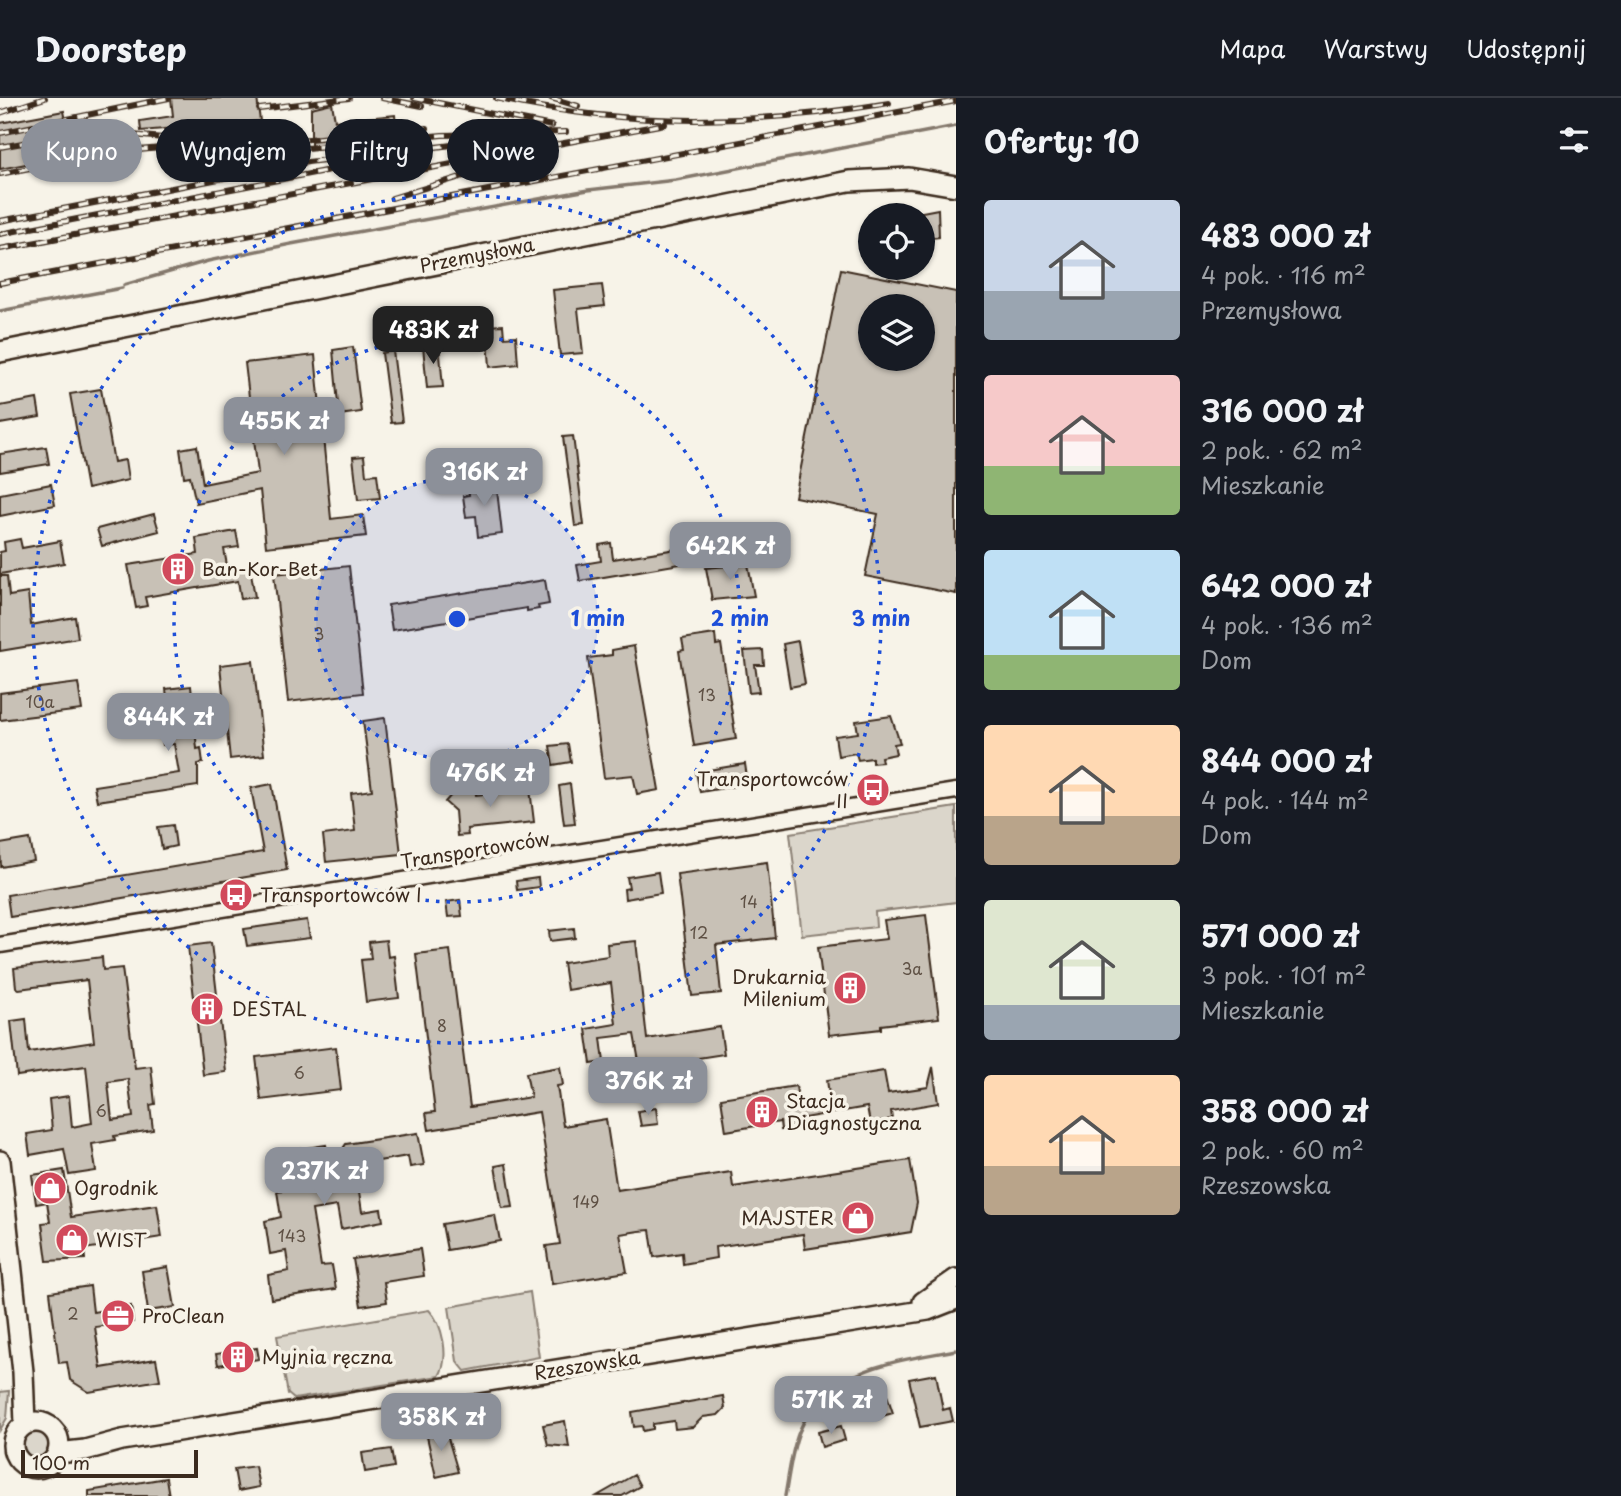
<!DOCTYPE html>
<html lang="pl">
<meta charset="utf-8">
<style>
:root{--surface:#171b24;--page:#242831;--text:#f1f3f6;--muted:#9ea1a6;--line:#363941;--accent:#8c9099}
body{margin:0;font-family:"Playpen Sans",sans-serif;background:var(--page);color:var(--text);height:100vh;display:flex;flex-direction:column;font-size:26px;white-space:nowrap}
*{box-sizing:border-box;margin:0}
p{font-size:23px;color:var(--muted)}
.icon{flex:none;width:38px;height:38px;fill:none;stroke:currentColor;stroke-width:2;stroke-linecap:round;stroke-linejoin:round}
.map{position:relative;flex:1;overflow:hidden}
.side{display:flex;flex-direction:column;background:var(--surface);width:665px}
.side>*{flex:none}
.banner{position:absolute;left:21px;top:21px;width:665px;height:63px;display:flex;gap:14px}
.controls{position:absolute;left:858px;top:105px;display:grid;gap:14px}
.controls a{display:grid;place-items:center;width:77px;height:77px;border-radius:50%;background:var(--surface);box-shadow:0 2px 5px #0004;font-size:35px}
.scale{position:absolute;left:21px;bottom:18px;width:177px;box-sizing:border-box;padding-left:7px;border:4px solid #3b2a1e;border-top:0;font-size:19px;line-height:24px;white-space:nowrap;color:#3b2a1e;-webkit-text-stroke:5px #f7f3e8;paint-order:stroke}
.price{position:absolute;translate:-50% -60px;padding:0 16px;border-radius:14px;background:var(--accent);color:#fff;font-size:23px;line-height:46px;filter:drop-shadow(0 2px 4px #0008)}
.price::after{content:'';position:absolute;left:50%;top:42px;width:21px;height:16px;margin-left:-10px;background:inherit;clip-path:polygon(0 0,100% 0,50% 100%)}
.price.active{background:#222;color:#fff}
ul{padding:0;list-style:none}
li{display:flex;align-items:center;gap:21px;height:175px;padding:0 28px}
li span{display:grid;place-items:center;flex:none;width:196px;height:140px;border-radius:7px;color:#555}
li>.icon{margin-inline-start:auto}
span .icon{width:84px;height:84px;fill:#fffc;stroke-width:1}
li b{font-size:30px}
h2{display:flex;justify-content:space-between;align-items:center;height:84px;padding:0 28px;font-size:30px}
.pill{padding:0 24px;border-radius:32px;background:var(--surface);box-shadow:0 2px 5px #0004;font-size:24px;line-height:63px}
.pill.active{background:var(--accent);color:#fff}
header{display:flex;align-items:center;gap:42px;box-sizing:border-box;height:98px;padding:0 35px;background:var(--surface);border-bottom:2px solid var(--line)}
header strong{font-size:33px}
nav{display:flex;gap:38px;margin-inline-start:auto;font-size:24px}
main{display:flex;flex:1;min-height:0}
.map>svg:first-child{display:block}
</style>
<header>
<strong>Doorstep</strong>
<nav><a>Mapa</a><a>Warstwy</a><a>Udostępnij</a></nav>
</header>
<main>
<div class="map">
<svg width="956" height="1398" viewBox="0 0 956 1398">
<rect width="100%" height="100%" fill="#f7f3e8"/>
<filter id="ink" filterUnits="userSpaceOnUse"><feTurbulence type="fractalNoise" baseFrequency=".0143" numOctaves="2"/><feDisplacementMap in="SourceGraphic" scale="14" xChannelSelector="R" yChannelSelector="G"/><feConvolveMatrix kernelMatrix="1 2 1 2 8 2 1 2 1" color-interpolation-filters="sRGB"/></filter>
<g filter="url(#ink)">
<path fill="#dbd6cb" stroke="#8b8074" stroke-width="2" d="M956 709V804L875 814 876 829 802 837 790 735Z
M530 1194 539 1259 465 1273 457 1263 449 1209Z
M429 1212C443 1226 450 1260 439 1278L294 1301 288 1296 277 1238Z
M9 1293 7 1320 0 1332V1294Z
M18 1347a19 19 0 1 1 38 0a19 19 0 1 1-38 0Z"/>
<g fill="none" stroke-linecap="round" stroke-linejoin="round">
<path stroke="#84786c" stroke-width="3.5" d="M124 187 208 163 291 146 588 92 676 82 956 28
M0 213 122 190
M785 1398C789 1377 791 1354 799 1334 825 1270 897 1263 956 1252"/>
</g>
<path fill="#c8c1b6" stroke="#3b2a1e" stroke-width="2" fill-rule="evenodd" d="M171 0H257L260 23 141 33 140 23 173 18Z
M332 5 335 23 395 17 397 39 311 48V10Z
M64 13 73 57 0 71V25Z
M938 111 939 139 922 141V114Z
M841 171 956 194V496L865 478 878 416 795 399ZM870 208H922V261H870Z
M602 187 605 208 578 211 583 255 560 257 553 192Z
M503 227 504 239 516 238 518 266 490 269 487 228Z
M439 246 443 289 427 290 423 248Z
M353 249 361 314 339 317 333 252Z
M393 253 402 324 391 325 382 255Z
M315 257 331 421 363 417 366 438 266 449 260 392 196 405 190 378 184 379 180 351 197 348 203 386 258 375 245 265Z
M101 291 114 364 125 362 128 382 87 391 70 296Z
M37 301 40 319 0 326V308Z
M573 338 584 427 575 428 563 339Z
M46 349 49 366 0 374V356Z
M364 358 366 377 377 376 380 400 358 402 353 359Z
M496 383 502 436 478 439 476 418 466 419 463 398 469 397 467 387Z
M51 386 55 407 0 418V396Z
M154 416 159 433 102 448 97 431Z
M236 433 239 449 224 451 228 473 250 469 255 499 241 501 238 483 145 499 147 508 136 510 128 467 198 456 196 440Z
M20 441 22 450 60 443 64 465 0 476V454L5 453 4 444Z
M611 445 613 461 696 448 698 463 580 483 577 467 601 463 599 447Z
M778 447 779 458 762 460 760 449Z
M748 466 754 498 712 502 706 470Z
M349 468 363 595 288 604 274 476Z
M0 478H7L9 498 28 495 31 527 75 519 78 540 0 553Z
M545 482 549 506 538 508 539 511 527 513V510L392 532 388 507Z
M715 536 716 547 721 546 736 641 694 648 679 553 684 552 682 541Z
M798 543 805 586 790 589 783 546Z
M634 548 659 692 637 696 633 677 604 680 588 560 612 557V552Z
M763 552 764 567H755L759 594 749 595 744 553Z
M253 563 264 657 230 661 220 567Z
M78 585 82 612 0 622V595Z
M191 588 197 651 201 650 203 665 198 666V688L97 703 94 688 179 675 174 646 163 647 161 631 170 630 166 591Z
M891 618 900 645 894 646 896 656 881 659 882 664 872 665V660L858 662 856 655 838 658 835 638 858 635 856 623Z
M385 620 401 756 326 764 323 737 355 733 351 695 372 692 363 623Z
M568 646 571 664 553 667 550 648Z
M745 666 748 686 700 694 696 674Z
M272 686 287 772 10 819 7 797 263 754 251 690Z
M570 686 575 725 564 726 559 688Z
M475 688 476 697 530 691 534 724 467 731 468 737 457 738 455 713 445 704 453 695 452 691Z
M173 727 176 748 162 751 158 729Z
M30 741 34 763 1 769 0 746Z
M767 764 775 840 716 847 721 895 692 898 677 776Z
M658 774 661 795 625 801 624 791 629 790 627 779Z
M538 780 539 789 517 792 516 783Z
M460 802 462 818 448 819 446 804Z
M926 817 939 920 881 927V931L829 937 818 849 887 841 884 822Z
M307 822 310 840 247 848 244 831Z
M574 830 575 840 550 843 549 833Z
M386 842 388 859 394 858 399 900 366 904 361 862 371 861 369 844Z
M636 843 647 941 720 929 724 956 640 969 634 936 601 940 604 964 591 966 586 931 616 926 611 885 567 892 563 865 608 858 607 846Z
M211 845 226 974 203 977 188 848Z
M450 852 470 1009 531 999 526 975 560 969 563 987 557 988 563 1028 606 1021 617 1092 731 1074 733 1089 910 1062 917 1105 911 1134 805 1151 803 1136 715 1149 716 1160 683 1166 682 1155 654 1159 650 1132 639 1133 620 1136 627 1174 552 1186 546 1148 560 1146 539 1014 429 1032 426 1015 435 1014 416 856Z
M102 859 103 872 122 870 135 970 151 968 155 1006 150 1007 153 1032 114 1038 115 1042 92 1046 96 1073 69 1077 64 1051 30 1057 27 1036 52 1032 49 1001 69 998 72 1029 92 1025 86 968 17 978 11 923 26 921 29 954 94 944 87 882 19 891 16 889 14 870ZM128 981 133 1019 112 1022 108 984Z
M336 949 341 992 261 1002 256 959Z
M933 969 938 1005 891 1013 892 1021 870 1025 867 1009 798 1021 800 1029 781 1032 780 1024 726 1033 721 1000 796 988 799 1008 830 1004 827 982 884 973 888 995 928 989Z
M656 1010 658 1026 641 1028 638 1013Z
M418 1035 424 1067 410 1069 408 1058 355 1067 362 1114 381 1111 383 1123 341 1131 337 1108 312 1112 321 1168 332 1167 336 1191 271 1201 268 1177 289 1173 286 1153 270 1156 265 1123 281 1119 277 1093 308 1088 305 1067 272 1072 269 1056 326 1047 330 1070 346 1046Z
M506 1066 513 1109 502 1110 495 1068Z
M64 1072 71 1119 157 1107 162 1139 84 1151 85 1161 47 1163 42 1125 50 1124 47 1104 36 1106 32 1077Z
M495 1117 500 1143 447 1152 442 1126Z
M420 1151 424 1178 384 1184 387 1204 361 1208 353 1161Z
M168 1169 175 1209 148 1213 142 1173Z
M90 1188 93 1214 131 1208 133 1224 95 1229 101 1270 156 1261 160 1282 89 1294 70 1282 67 1264 59 1265 50 1194Z
M257 1250 259 1261 218 1267 216 1256Z
M936 1276 943 1312 950 1310 953 1323 920 1329 909 1281Z
M887 1297 893 1315 875 1320 870 1302Z
M723 1298 725 1310 718 1317 703 1319 693 1329 675 1331 674 1323 653 1326V1331L643 1333 642 1328 634 1329 632 1314Z
M565 1323 569 1349 548 1347 543 1327Z
M841 1328 845 1342 822 1349 818 1334Z
M445 1330 458 1374 436 1379 426 1334Z
M391 1351 394 1369 365 1374 362 1355Z
M255 1368 259 1389 238 1393 234 1371Z
M634 1377 640 1388 622 1398H597Z
M166 1380 169 1398H89V1393Z"/>
<g fill="none" stroke-linecap="round" stroke-linejoin="round">
<defs>
<path id="street" d="M0 847 956 693"/>
<path id="secondary" d="M0 254 849 83 909 80 956 88
M0 1063 23 1274 25 1326
M923 1204 956 1181
M13 1347a23 23 0 1 1 46 0a23 23 0 1 1-46 0Z
M58 1355 85 1352 122 1342 928 1212 956 1201"/>
</defs>
<use href="#street" stroke="#3b2a1e" stroke-width="19"/>
<use href="#secondary" stroke="#3b2a1e" stroke-width="24"/>
<use href="#street" stroke="#f7f3e8" stroke-width="14"/>
<use href="#secondary" stroke="#f7f3e8" stroke-width="19"/>
<defs>
<path id="rail" d="M382 0 422 8
M414 0 552 28
M496 0C625 30 758 27 889 5
M551 0 578 8
M259 11 349 0
M0 15 45 0
M0 35 169 0
M277 44 427 30
M0 49 91 33 286 52 442 37 566 34
M0 76 104 55 173 49
M392 100 532 57
M0 123 308 64 469 45
M0 136 371 64
M0 151 665 26
M0 185 956 3"/>
</defs>
<use href="#rail" stroke="#3b2a1e" stroke-width="6"/>
<use href="#rail" stroke="#f7f3e8" stroke-width="3.5" stroke-dasharray="10" stroke-linecap="butt"/>
</g>
</g>
<circle cx="457" cy="521" r="141" fill="#1d4ed8" fill-opacity=".12"/>
<g fill="none" stroke="#1d4ed8" stroke-width="3.5" stroke-dasharray="3.5 7">
<circle cx="457" cy="521" r="141"/>
<circle cx="457" cy="521" r="283"/>
<circle cx="457" cy="521" r="424"/>
</g>
<defs>
<symbol id="building-disc" viewBox="-11 -11 22 22"><circle r="9.5" fill="#d1495b" stroke="#f7f3e8"/><path d="M-4-6H4V6H1V3H-1V6H-4ZM-2.5-4.3h1.7v1.8h-1.7ZM.8-4.3h1.7v1.8H.8ZM-2.5-1h1.7V.8h-1.7ZM.8-1h1.7V.8H.8Z" fill="#fff"/></symbol>
<symbol id="bus-disc" viewBox="-11 -11 22 22"><circle r="9.5" fill="#d1495b" stroke="#f7f3e8"/><path d="M-5-6H5V4H4V6H2V4H-2V6H-4V4H-5ZM-3.5-4V0h7V-4ZM-3.5 1.2v1.5H-2V1.2ZM2 1.2v1.5H3.5V1.2Z" fill="#fff"/></symbol>
<symbol id="shop-disc" viewBox="-11 -11 22 22"><circle r="9.5" fill="#d1495b" stroke="#f7f3e8"/><path d="M-5-2.5h2.3a2.7 3.5 0 0 1 5.4 0H5L5.5 6h-11ZM-1.5-2.5h3a1.5 2.3 0 0 0-3 0Z" fill="#fff"/></symbol>
<symbol id="office-disc" viewBox="-11 -11 22 22"><circle r="9.5" fill="#d1495b" stroke="#f7f3e8"/><path d="M-6-3h4V-5.5h4V-3h4V5H-6ZM-1-4.5V-3h2v-1.5ZM-6 0V1H6V0Z" fill="#fff"/></symbol>
</defs>
<g fill-rule="evenodd">
<use href="#building-disc" x="159" y="452" width="38" height="38"/>
<use href="#bus-disc" x="854" y="673" width="38" height="38"/>
<use href="#bus-disc" x="217" y="778" width="38" height="38"/>
<use href="#building-disc" x="831" y="871" width="38" height="38"/>
<use href="#building-disc" x="188" y="892" width="38" height="38"/>
<use href="#building-disc" x="743" y="995" width="38" height="38"/>
<use href="#shop-disc" x="31" y="1071" width="38" height="38"/>
<use href="#shop-disc" x="839" y="1101" width="38" height="38"/>
<use href="#shop-disc" x="53" y="1123" width="38" height="38"/>
<use href="#office-disc" x="99" y="1199" width="38" height="38"/>
<use href="#building-disc" x="219" y="1240" width="38" height="38"/>
</g>
<g text-anchor="middle" stroke-width="7" stroke-linejoin="round" paint-order="stroke">
<g font-size="16" fill="#5e5044">
<text x="319" y="542">3</text>
<text x="707" y="603">13</text>
<text x="40" y="610">10a</text>
<text x="749" y="810">14</text>
<text x="699" y="841">12</text>
<text x="912" y="877">3a</text>
<text x="442" y="934">8</text>
<text x="299" y="981">6</text>
<text x="101" y="1019">6</text>
<text x="586" y="1110">149</text>
<text x="292" y="1144">143</text>
<text x="73" y="1222">2</text>
</g>
<g font-size="19" fill="#3b2a1e" stroke="#f7f3e8">
<text transform="translate(477 157) rotate(-11)" y="7">Przemysłowa</text>
<text transform="translate(475 752) rotate(-9)" y="7">Transportowców</text>
<text transform="translate(587 1267) rotate(-9)" y="7">Rzeszowska</text>
</g>
<g font-size="19" fill="#3b2a1e" stroke="#f7f3e8" text-anchor="start">
<text x="202" y="478">Ban-Kor-Bet</text>
<text x="848" y="688" text-anchor="end">Transportowców<tspan x="848" dy="22">II</tspan></text>
<text x="260" y="804">Transportowców I</text>
<text x="826" y="886" text-anchor="end">Drukarnia<tspan x="826" dy="22">Milenium</tspan></text>
<text x="232" y="918">DESTAL</text>
<text x="786" y="1010">Stacja<tspan x="786" dy="22">Diagnostyczna</tspan></text>
<text x="74" y="1097">Ogrodnik</text>
<text x="834" y="1127" text-anchor="end">MAJSTER</text>
<text x="96" y="1149">WIST</text>
<text x="142" y="1225">ProClean</text>
<text x="262" y="1266">Myjnia ręczna</text>
</g>
</g>
<circle cx="457" cy="521" r="10" fill="#1d4ed8" stroke="#f7f3e8" stroke-width="3.5"/>
<g font-size="21" text-anchor="middle" font-weight="bold" fill="#1d4ed8" stroke="#f7f3e8" stroke-width="7" stroke-linejoin="round" paint-order="stroke">
<text x="598" y="528">1 min</text>
<text x="740" y="528">2 min</text>
<text x="881" y="528">3 min</text>
</g>
</svg>
<div class="controls">
<a><svg class="icon" aria-label="locate" viewBox="0 0 24 24"><circle cx="12" cy="12" r="6"/><path d="M12 2v4M12 18v4M2 12h4M18 12h4"/></svg></a>
<a><svg class="icon" aria-label="layers" viewBox="0 0 24 24"><path d="M12 4l9 5-9 5-9-5zM3 14l9 5 9-5"/></svg></a>
</div>
<div class="scale">100 m</div>
<b class="price active" style="left:433px;top:268px">483K zł</b>
<b class="price" style="left:284px;top:359px">455K zł</b>
<b class="price" style="left:484px;top:410px">316K zł</b>
<b class="price" style="left:730px;top:484px">642K zł</b>
<b class="price" style="left:168px;top:655px">844K zł</b>
<b class="price" style="left:490px;top:711px">476K zł</b>
<b class="price" style="left:648px;top:1019px">376K zł</b>
<b class="price" style="left:324px;top:1109px">237K zł</b>
<b class="price" style="left:831px;top:1338px">571K zł</b>
<b class="price" style="left:441px;top:1355px">358K zł</b>
<div class="banner">
<a class="pill active">Kupno</a>
<a class="pill">Wynajem</a>
<a class="pill">Filtry</a>
<a class="pill">Nowe</a>
</div>
</div>
<section class="side">
<h2>Oferty: 10<svg class="icon" aria-label="filters" viewBox="0 0 24 24"><path d="M4 7h16M4 17h16"/><circle cx="9" cy="7" r="2"/><circle cx="15" cy="17" r="2"/></svg></h2>
<ul>
<li><span style="background:linear-gradient(#c9d6e8 65%,#9aa5b1 0)"><svg class="icon" aria-label="home" viewBox="0 0 24 24"><path d="M3 11l9-7 9 7M6 9v11h12V9"/></svg></span><div><b>483 000 zł</b><p>4 pok. · 116 m²</p><p>Przemysłowa</p></div></li>
<li><span style="background:linear-gradient(#f6c9c9 65%,#8fb573 0)"><svg class="icon" aria-label="home" viewBox="0 0 24 24"><path d="M3 11l9-7 9 7M6 9v11h12V9"/></svg></span><div><b>316 000 zł</b><p>2 pok. · 62 m²</p><p>Mieszkanie</p></div></li>
<li><span style="background:linear-gradient(#bfe0f5 75%,#8fb573 0)"><svg class="icon" aria-label="home" viewBox="0 0 24 24"><path d="M3 11l9-7 9 7M6 9v11h12V9"/></svg></span><div><b>642 000 zł</b><p>4 pok. · 136 m²</p><p>Dom</p></div></li>
<li><span style="background:linear-gradient(#ffd9b3 65%,#b9a48a 0)"><svg class="icon" aria-label="home" viewBox="0 0 24 24"><path d="M3 11l9-7 9 7M6 9v11h12V9"/></svg></span><div><b>844 000 zł</b><p>4 pok. · 144 m²</p><p>Dom</p></div></li>
<li><span style="background:linear-gradient(#dfe7d0 75%,#9aa5b1 0)"><svg class="icon" aria-label="home" viewBox="0 0 24 24"><path d="M3 11l9-7 9 7M6 9v11h12V9"/></svg></span><div><b>571 000 zł</b><p>3 pok. · 101 m²</p><p>Mieszkanie</p></div></li>
<li><span style="background:linear-gradient(#ffd9b3 65%,#b9a48a 0)"><svg class="icon" aria-label="home" viewBox="0 0 24 24"><path d="M3 11l9-7 9 7M6 9v11h12V9"/></svg></span><div><b>358 000 zł</b><p>2 pok. · 60 m²</p><p>Rzeszowska</p></div></li>
</ul>
</section>
</main>
